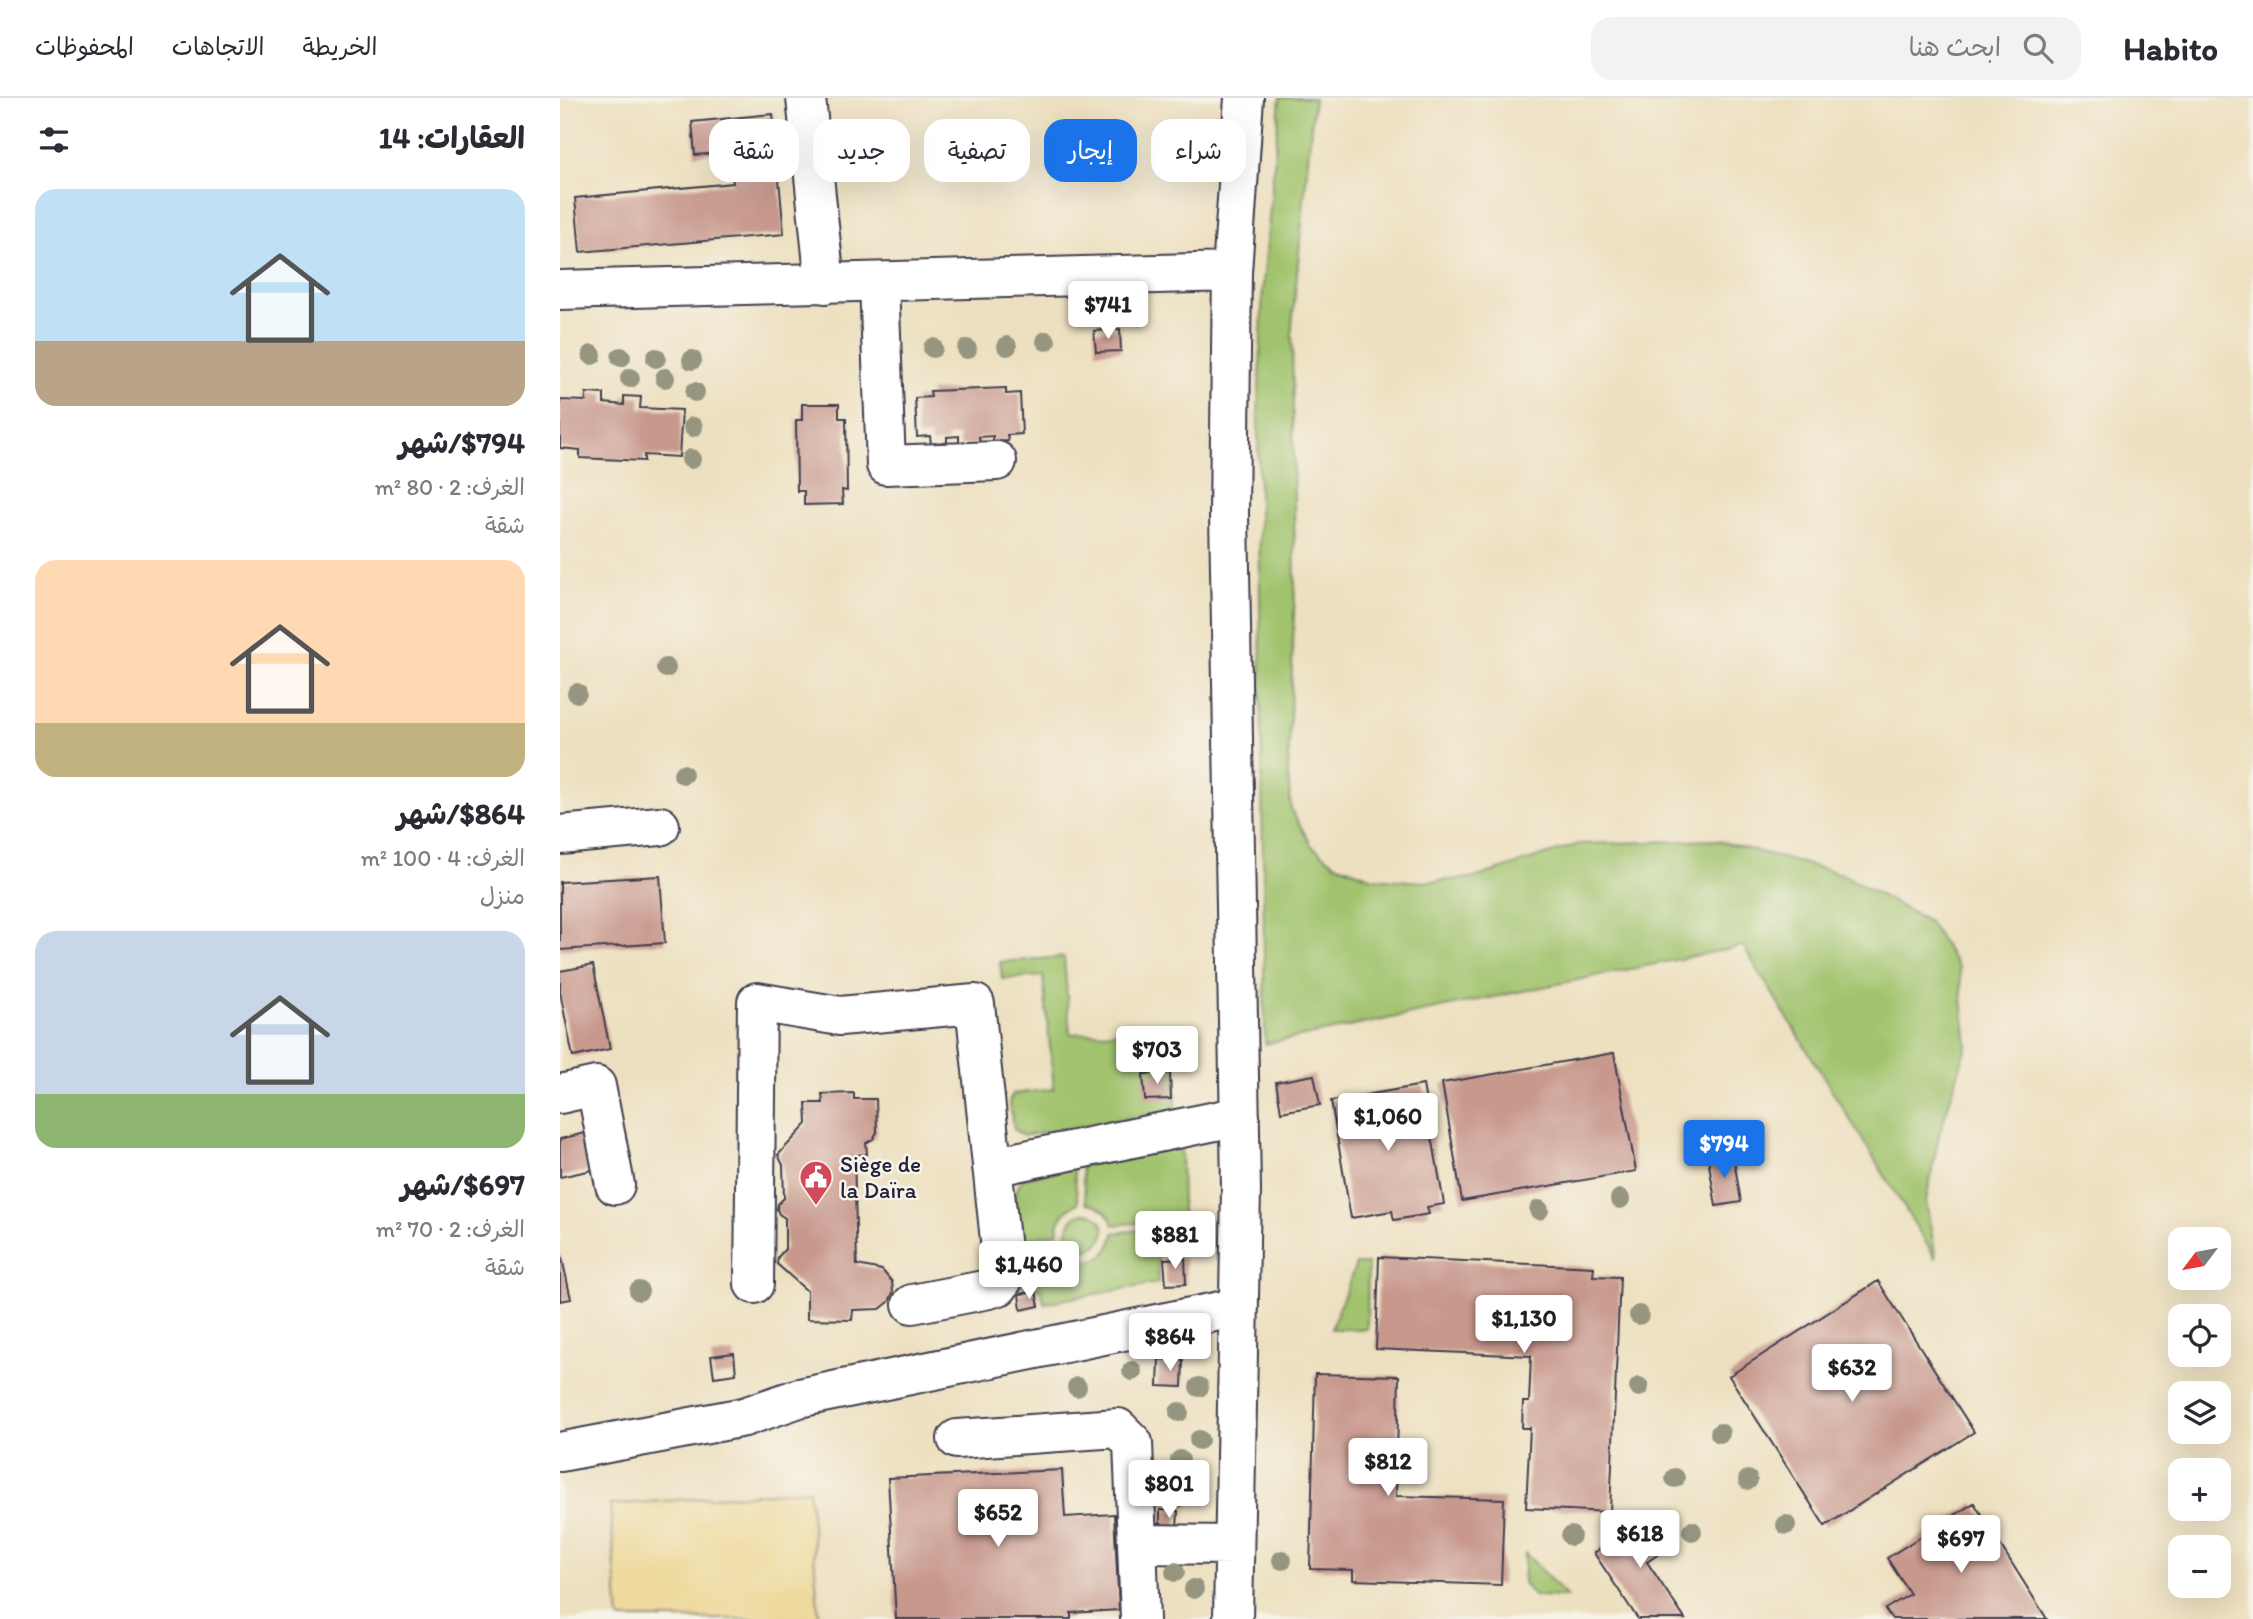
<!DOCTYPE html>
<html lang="ar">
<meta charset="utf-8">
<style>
:root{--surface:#fff;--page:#f2f2f3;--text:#2b2b33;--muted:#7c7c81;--line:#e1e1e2;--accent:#1a73e8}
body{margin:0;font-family:Itim,"Playpen Sans Arabic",sans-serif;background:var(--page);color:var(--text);direction:rtl;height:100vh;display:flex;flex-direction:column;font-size:26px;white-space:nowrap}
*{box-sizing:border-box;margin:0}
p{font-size:23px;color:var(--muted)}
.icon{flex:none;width:38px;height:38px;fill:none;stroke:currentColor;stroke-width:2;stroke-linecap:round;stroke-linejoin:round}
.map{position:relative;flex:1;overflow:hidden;direction:ltr}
.sheet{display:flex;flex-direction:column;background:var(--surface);width:560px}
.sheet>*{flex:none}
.top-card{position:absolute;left:21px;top:21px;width:665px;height:63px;direction:rtl;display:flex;gap:14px}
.needle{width:46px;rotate:238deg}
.tools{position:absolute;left:1608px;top:1129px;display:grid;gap:14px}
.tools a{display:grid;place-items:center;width:63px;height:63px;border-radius:14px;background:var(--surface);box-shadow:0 7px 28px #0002;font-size:35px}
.price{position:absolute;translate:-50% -60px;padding:0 16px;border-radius:7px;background:#fff;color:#222;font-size:23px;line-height:46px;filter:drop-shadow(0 2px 4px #0008)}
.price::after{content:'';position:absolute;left:50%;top:42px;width:21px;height:16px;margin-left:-10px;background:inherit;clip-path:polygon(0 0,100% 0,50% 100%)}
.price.active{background:var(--accent);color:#fff}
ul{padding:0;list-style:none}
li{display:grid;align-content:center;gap:14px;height:371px;padding:0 35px}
li span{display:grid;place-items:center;height:217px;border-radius:21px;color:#555}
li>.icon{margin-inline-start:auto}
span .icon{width:126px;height:126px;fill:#fffc;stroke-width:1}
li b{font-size:30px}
h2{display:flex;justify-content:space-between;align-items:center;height:84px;padding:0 35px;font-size:30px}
.pill{padding:0 24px;border-radius:21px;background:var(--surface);box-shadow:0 7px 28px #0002;font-size:24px;line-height:63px}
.pill.active{background:var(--accent);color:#fff}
header{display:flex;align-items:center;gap:42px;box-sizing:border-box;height:98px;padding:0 35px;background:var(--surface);border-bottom:2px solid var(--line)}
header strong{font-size:33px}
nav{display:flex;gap:38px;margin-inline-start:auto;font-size:24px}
.search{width:490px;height:63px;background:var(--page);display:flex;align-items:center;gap:18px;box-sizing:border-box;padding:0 24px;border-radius:21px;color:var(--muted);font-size:26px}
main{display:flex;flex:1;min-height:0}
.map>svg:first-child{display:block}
</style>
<header>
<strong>Habito</strong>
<div class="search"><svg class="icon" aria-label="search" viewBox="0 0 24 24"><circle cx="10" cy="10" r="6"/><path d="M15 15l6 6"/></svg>ابحث هنا</div>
<nav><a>الخريطة</a><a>الاتجاهات</a><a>المحفوظات</a></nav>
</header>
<main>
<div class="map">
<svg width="1693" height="1521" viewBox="0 0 1693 1521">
<rect width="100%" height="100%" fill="#f7f3e8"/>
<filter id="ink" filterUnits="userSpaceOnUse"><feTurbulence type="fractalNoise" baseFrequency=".0143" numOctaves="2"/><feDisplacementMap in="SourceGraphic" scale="14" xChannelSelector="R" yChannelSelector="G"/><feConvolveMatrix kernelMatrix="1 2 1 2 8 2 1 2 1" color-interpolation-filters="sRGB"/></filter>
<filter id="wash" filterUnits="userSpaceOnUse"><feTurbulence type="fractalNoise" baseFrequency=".00686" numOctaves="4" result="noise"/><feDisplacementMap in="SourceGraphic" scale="28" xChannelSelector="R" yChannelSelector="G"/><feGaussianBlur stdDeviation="1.57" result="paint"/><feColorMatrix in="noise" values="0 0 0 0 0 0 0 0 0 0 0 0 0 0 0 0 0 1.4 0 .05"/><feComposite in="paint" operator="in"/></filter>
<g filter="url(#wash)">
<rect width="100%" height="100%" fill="#ede0c0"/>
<path fill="#a1c36d" stroke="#627254" stroke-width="2" d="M720 0H754L732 227 735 490 728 675 731 712 752 748 776 766 814 780 863 784 914 780 1019 746 1155 742 1282 776 1369 824 1399 870 1407 948 1379 1037 1366 1103 1376 1161 1183 848 705 946 698 321 703 187Z
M504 859 510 936 615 932 616 1012 463 1038 454 1031 449 1004 453 996 494 991 483 878 442 881 440 864Z
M621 1046 622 1116 598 1119V1123L554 1127C548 1114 541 1107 526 1105L521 1068Z
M513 1068 518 1105C504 1111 498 1121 497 1135L461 1142 454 1098 462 1081Z
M508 1133a18 18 0 1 1 36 0a18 18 0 1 1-36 0Z
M597 1130 598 1185 484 1205 481 1190 465 1191 461 1151 499 1145C516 1172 549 1168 554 1135Z
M796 1166H808L807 1231H771Z
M965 1454V1455L1007 1499 973 1498 963 1485Z"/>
<path fill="#eeda9e" stroke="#887e6c" stroke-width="2" d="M249 1392 259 1521H59L50 1407Z"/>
<g id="blocks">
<path fill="#c8988d" d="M213 16 224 136 20 154 15 100 173 85 170 54 135 57 132 24Z
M560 231 561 253 536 254 534 233Z
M446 290V296L460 295 462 336 447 337 448 343 433 344V338L419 339 420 346 399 347V338L387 339V345L371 346 370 338 357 339 355 300 371 299 370 293Z
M26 295 44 296V305L64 307V298L81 299 80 310 122 312 119 359 84 357V363L20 360V352L0 350V302L26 303Z
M242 306H279V320H286L287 393 282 392 283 406 244 407V393H237L236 322H242Z
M100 778 105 845 0 852V784Z
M33 867 50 951 13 959 0 894V873Z
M1054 955 1076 1073 902 1103 882 985Z
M610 975 611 1001 585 1002 583 976Z
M754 977 760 1007 721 1014 716 984Z
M863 987 884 1106 867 1109 869 1116 834 1122 832 1113 791 1120 771 1003Z
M294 995V1001H316L317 1034 313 1041 306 1045 307 1056 294 1057 297 1167 322 1172 332 1184 333 1194 329 1204 320 1211 293 1212 292 1222 247 1221V1193L217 1166 218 1159 225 1151V1120L219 1116 217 1111 218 1106 224 1100 223 1067 218 1057 247 1026 246 1005H263L262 996Z
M29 1034 37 1071 0 1079V1041Z
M1173 1056 1181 1104 1156 1108 1148 1060Z
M622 1123 625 1149 604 1151 602 1124Z
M1 1156 11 1201 0 1203V1157Z
M819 1159 1034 1169 1033 1178 1060 1179 1050 1414 966 1410 970 1330H962L963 1304H969L971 1258 816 1251Z
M625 1160 626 1186 606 1187 604 1161Z
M1318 1183 1414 1334 1265 1428 1169 1278Z
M476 1194 479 1208 461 1212 459 1196Z
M174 1255 176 1276 154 1279 151 1258Z
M599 1261 623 1262 622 1289 598 1288Z
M755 1276 839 1278 836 1398 944 1401 941 1487 793 1482V1472L750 1471Z
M502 1372 505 1419 554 1416 559 1512 511 1515V1521H336L328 1380Z
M1414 1405 1487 1521H1332L1325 1511 1350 1496 1327 1460Z
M600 1412 618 1413 617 1431H600Z
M1091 1416 1112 1447 1087 1464 1125 1521H1078L1034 1455Z"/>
</g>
</g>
<g filter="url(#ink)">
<use href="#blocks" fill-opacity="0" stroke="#403e4f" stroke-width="2"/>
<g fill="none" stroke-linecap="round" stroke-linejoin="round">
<defs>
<path id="minor" d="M246 0 265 186
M319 184 326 367 437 363
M0 192 672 174
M0 737 100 728
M0 996 36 988 55 1087
M432 1069 680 1018
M194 1186 197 904 280 918 415 906 444 1180 439 1188 429 1191 352 1206
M397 1341 558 1330 573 1345 580 1521
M0 1354 184 1319 239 1300 679 1209
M577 1446 674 1447
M673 1521 681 1091 669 415 672 174 684 0"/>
</defs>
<use href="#minor" stroke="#403e4f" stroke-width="42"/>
<use href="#minor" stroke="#fff" stroke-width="38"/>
</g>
<g fill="#969680">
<circle cx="486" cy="243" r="10"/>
<circle cx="447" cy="248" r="10"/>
<circle cx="373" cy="250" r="10"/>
<circle cx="407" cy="251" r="10"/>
<circle cx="32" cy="257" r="10"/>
<circle cx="61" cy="259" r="10"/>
<circle cx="96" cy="260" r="10"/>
<circle cx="132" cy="262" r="10"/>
<circle cx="70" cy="280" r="10"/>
<circle cx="105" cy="280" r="10"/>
<circle cx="135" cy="294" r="10"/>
<circle cx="133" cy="329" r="10"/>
<circle cx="131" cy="361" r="10"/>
<circle cx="106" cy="570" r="10"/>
<circle cx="17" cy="595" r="10"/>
<circle cx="123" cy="676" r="10"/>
<circle cx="1060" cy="1101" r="10"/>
<circle cx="979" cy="1112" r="10"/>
<circle cx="79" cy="1193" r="10"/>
<circle cx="1079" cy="1217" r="10"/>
<circle cx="572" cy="1273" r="10"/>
<circle cx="517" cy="1289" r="10"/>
<circle cx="639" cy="1289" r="10"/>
<circle cx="1079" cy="1289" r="10"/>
<circle cx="619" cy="1314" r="10"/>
<circle cx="1160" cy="1335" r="10"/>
<circle cx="639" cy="1342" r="10"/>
<circle cx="620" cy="1362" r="10"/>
<circle cx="1115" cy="1380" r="10"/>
<circle cx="1188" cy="1382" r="10"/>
<circle cx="636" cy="1388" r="10"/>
<circle cx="618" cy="1400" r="10"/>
<circle cx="1226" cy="1427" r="10"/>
<circle cx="1132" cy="1433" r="10"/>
<circle cx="1011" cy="1438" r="10"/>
<circle cx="722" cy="1462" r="10"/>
<circle cx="615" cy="1474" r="10"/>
<circle cx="634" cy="1491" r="10"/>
</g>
</g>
<defs>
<symbol id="civic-pin" viewBox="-11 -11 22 30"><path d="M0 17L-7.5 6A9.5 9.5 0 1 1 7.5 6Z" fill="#d1495b" stroke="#f7f3e8"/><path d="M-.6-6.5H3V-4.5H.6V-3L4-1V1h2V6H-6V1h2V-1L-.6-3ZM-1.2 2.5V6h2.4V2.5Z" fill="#fff"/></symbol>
</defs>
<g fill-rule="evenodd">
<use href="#civic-pin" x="237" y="1060" width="38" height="52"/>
</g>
<g text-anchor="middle" stroke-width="5" stroke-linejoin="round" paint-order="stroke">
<g font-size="23" fill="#22223b" stroke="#f7f3e8" text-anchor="start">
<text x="280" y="1074">Siège de<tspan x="280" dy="26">la Daïra</tspan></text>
</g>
</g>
</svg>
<div class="tools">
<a><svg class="needle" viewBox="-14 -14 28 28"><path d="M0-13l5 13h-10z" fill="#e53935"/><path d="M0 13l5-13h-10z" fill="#7c7c81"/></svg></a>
<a><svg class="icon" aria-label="locate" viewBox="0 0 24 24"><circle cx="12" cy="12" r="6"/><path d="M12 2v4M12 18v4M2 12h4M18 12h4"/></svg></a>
<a><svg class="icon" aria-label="layers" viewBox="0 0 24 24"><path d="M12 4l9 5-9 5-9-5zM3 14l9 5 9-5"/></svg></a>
<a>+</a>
<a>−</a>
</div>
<b class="price" style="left:548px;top:243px">$741</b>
<b class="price" style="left:597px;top:988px">$703</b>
<b class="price" style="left:828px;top:1055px">$1,060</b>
<b class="price active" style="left:1164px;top:1082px">$794</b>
<b class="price" style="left:615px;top:1173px">$881</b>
<b class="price" style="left:469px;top:1203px">$1,460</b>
<b class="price" style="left:964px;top:1257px">$1,130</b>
<b class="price" style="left:610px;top:1275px">$864</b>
<b class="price" style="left:1292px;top:1306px">$632</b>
<b class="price" style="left:828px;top:1400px">$812</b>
<b class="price" style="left:609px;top:1422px">$801</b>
<b class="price" style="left:438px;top:1451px">$652</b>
<b class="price" style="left:1080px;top:1472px">$618</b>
<b class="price" style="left:1401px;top:1477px">$697</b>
<div class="top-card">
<a class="pill">شراء</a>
<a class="pill active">إيجار</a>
<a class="pill">تصفية</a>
<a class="pill">جديد</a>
<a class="pill">شقة</a>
</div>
</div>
<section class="sheet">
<h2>العقارات: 14<svg class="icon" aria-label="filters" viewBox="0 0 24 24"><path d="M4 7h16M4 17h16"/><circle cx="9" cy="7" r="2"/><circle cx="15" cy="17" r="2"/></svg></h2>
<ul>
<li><span style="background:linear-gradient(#bfe0f5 70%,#b9a48a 0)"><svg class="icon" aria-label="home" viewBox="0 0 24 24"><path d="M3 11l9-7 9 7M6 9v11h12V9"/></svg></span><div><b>$794/شهر</b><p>الغرف: 2 · 80 m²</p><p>شقة</p></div></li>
<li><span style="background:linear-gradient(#ffd9b3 75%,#c2b280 0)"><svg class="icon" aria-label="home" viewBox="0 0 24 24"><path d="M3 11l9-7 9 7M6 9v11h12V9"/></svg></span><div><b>$864/شهر</b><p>الغرف: 4 · 100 m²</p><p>منزل</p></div></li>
<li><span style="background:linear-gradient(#c9d6e8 75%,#8fb573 0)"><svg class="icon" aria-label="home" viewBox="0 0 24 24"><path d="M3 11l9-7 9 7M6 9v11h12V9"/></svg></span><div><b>$697/شهر</b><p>الغرف: 2 · 70 m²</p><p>شقة</p></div></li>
</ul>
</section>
</main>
